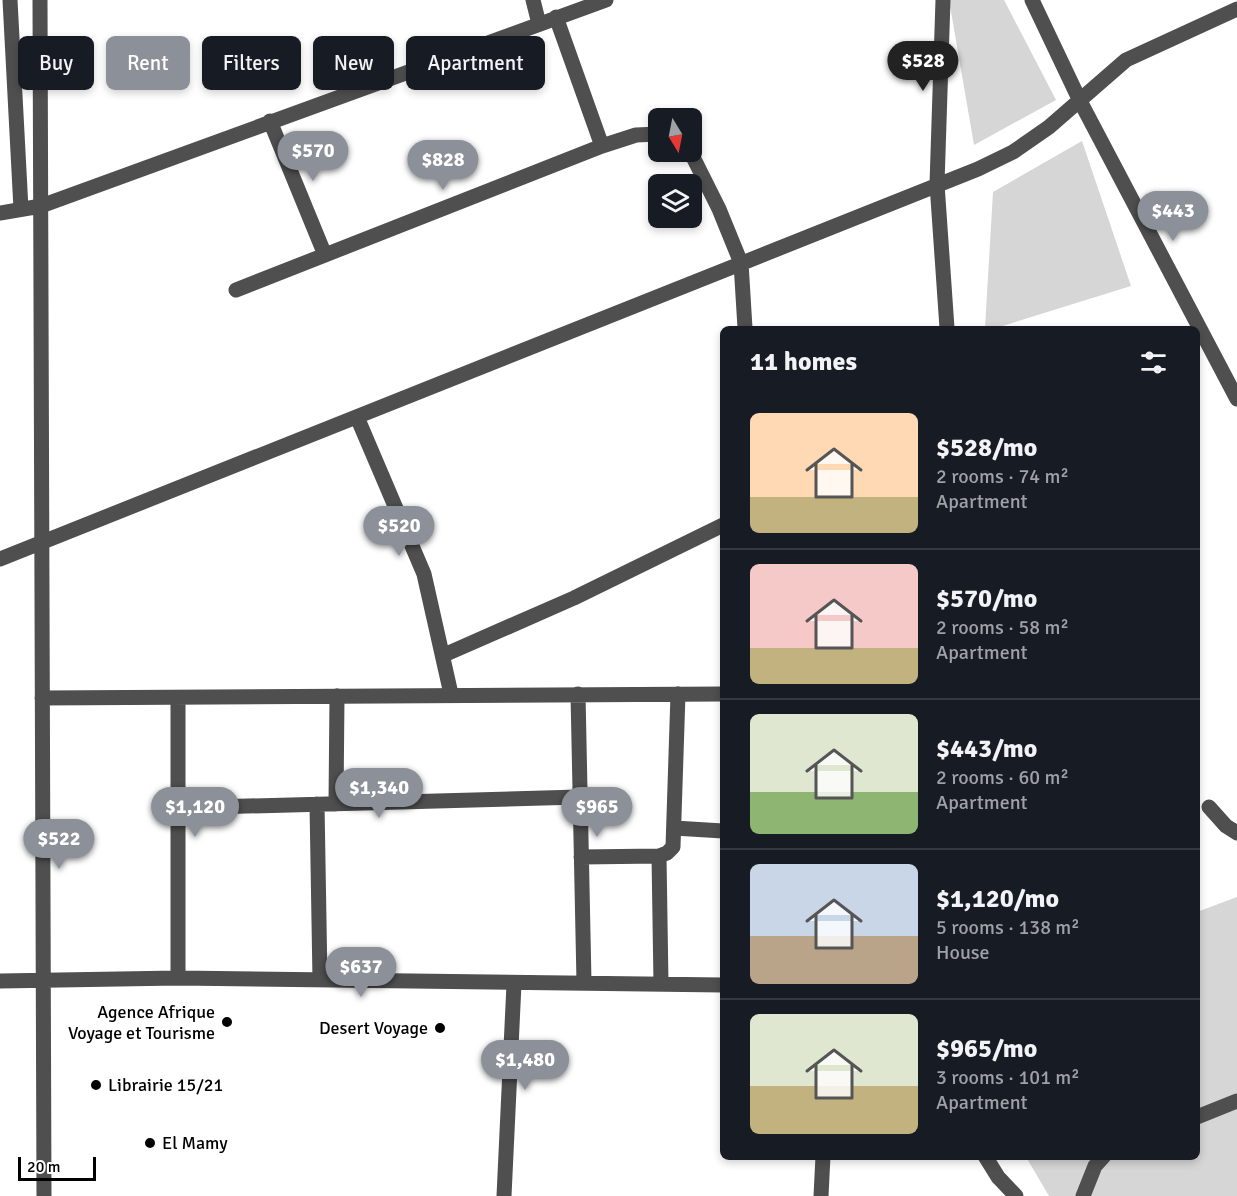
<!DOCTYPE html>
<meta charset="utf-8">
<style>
:root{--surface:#171b24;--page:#242831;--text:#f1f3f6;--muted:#9ea1a6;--line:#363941;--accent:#8c9099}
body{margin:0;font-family:Signika,sans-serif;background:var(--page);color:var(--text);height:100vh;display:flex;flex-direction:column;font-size:22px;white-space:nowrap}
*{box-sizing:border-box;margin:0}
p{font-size:20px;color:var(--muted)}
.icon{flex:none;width:33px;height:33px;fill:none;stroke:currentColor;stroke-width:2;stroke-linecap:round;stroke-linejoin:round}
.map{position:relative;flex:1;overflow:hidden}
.details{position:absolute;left:720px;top:326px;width:480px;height:834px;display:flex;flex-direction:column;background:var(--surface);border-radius:9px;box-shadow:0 3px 9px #0003}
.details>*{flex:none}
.top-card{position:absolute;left:18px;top:36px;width:570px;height:54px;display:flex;gap:12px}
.needle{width:39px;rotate:170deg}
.fabs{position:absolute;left:648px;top:108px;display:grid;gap:12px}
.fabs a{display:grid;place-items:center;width:54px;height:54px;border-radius:9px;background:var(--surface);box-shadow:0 3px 9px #0003;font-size:30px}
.scale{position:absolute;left:18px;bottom:15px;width:78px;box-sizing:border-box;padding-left:6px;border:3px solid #000;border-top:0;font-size:16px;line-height:21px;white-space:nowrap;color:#000;-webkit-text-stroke:4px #fff;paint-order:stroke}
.price{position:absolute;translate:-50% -51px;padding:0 14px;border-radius:21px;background:var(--accent);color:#fff;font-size:20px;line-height:39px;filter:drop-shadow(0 2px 3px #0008)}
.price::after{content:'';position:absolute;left:50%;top:36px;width:18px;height:14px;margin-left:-9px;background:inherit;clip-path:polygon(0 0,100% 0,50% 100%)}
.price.active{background:#222;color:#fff}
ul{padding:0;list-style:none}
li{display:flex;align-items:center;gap:18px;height:150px;padding:0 30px}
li+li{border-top:2px solid var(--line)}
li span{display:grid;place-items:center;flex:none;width:168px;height:120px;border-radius:9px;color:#555}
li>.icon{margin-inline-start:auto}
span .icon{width:72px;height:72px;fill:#fffc;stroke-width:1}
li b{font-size:26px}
h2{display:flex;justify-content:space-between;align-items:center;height:72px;padding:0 30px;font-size:26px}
.pill{padding:0 21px;border-radius:9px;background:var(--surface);box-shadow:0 3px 9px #0003;font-size:21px;line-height:54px}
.pill.active{background:var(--accent);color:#fff}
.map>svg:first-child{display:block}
</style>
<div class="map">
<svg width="1237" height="1196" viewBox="0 0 1237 1196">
<rect width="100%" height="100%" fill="#fff"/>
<path fill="#d6d6d6" d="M949 0H1004L1056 100 974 145Z
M1082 141 1131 286 996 328H985L993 192Z
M1237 897V1196H1049L1026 1157 1197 1156V912Z"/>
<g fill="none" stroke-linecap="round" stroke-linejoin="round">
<path stroke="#4f4f4f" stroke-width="15" d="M10 0 21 209
M40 0 44 1196
M533 0 539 24
M943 0 937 184 947 328
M1032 0 1080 101 1237 399
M556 17 602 146
M270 121 325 255
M687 152 693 157 719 209 741 263 745 328
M0 213 41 206 606 0
M236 290 602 146 636 135 658 134
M357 417 424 574 451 694
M0 559 978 169 1013 152 1049 127 1126 60 1237 9
M444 655 574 598 723 525
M578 694 584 982
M42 698 723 694
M178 698V978
M317 804 320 980
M336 804 337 696
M1209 807 1226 826 1237 833
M178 808 579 797
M674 828 723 831
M659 856 661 984
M581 857 659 856 667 853 673 847 678 694
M0 981 178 978 723 985
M1197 1117 1237 1101
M985 1156 998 1177 1016 1196
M504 1196 514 984
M821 1196 823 1156
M1083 1196 1095 1166 1104 1156"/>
</g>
<g fill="#000" stroke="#fff" stroke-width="2">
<circle cx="227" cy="1022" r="6"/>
<circle cx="440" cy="1028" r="6"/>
<circle cx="96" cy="1085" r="6"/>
<circle cx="150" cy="1143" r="6"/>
</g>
<g text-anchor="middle" stroke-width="6" stroke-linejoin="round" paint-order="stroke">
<g font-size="18" fill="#000" stroke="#fff" text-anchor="end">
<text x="215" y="1018">Agence Afrique<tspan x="215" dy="21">Voyage et Tourisme</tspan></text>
<text x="428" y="1034">Desert Voyage</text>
<text x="108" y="1091" text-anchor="start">Librairie 15/21</text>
<text x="162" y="1149" text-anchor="start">El Mamy</text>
</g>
</g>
</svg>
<div class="fabs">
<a><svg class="needle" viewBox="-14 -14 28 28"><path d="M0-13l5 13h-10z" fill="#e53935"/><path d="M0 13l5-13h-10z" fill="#9ea1a6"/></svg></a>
<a><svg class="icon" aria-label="layers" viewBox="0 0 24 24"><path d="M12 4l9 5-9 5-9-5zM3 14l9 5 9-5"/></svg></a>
</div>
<div class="scale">20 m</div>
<b class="price active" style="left:923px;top:92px">$528</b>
<b class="price" style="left:313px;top:182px">$570</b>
<b class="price" style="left:443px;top:191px">$828</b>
<b class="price" style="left:1173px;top:242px">$443</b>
<b class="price" style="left:399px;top:557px">$520</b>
<b class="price" style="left:379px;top:819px">$1,340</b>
<b class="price" style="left:195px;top:838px">$1,120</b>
<b class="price" style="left:597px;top:838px">$965</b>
<b class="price" style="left:59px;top:870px">$522</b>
<b class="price" style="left:361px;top:998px">$637</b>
<b class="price" style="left:525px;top:1091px">$1,480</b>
<div class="top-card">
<a class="pill">Buy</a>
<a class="pill active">Rent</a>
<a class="pill">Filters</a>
<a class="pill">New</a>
<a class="pill">Apartment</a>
</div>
<section class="details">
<h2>11 homes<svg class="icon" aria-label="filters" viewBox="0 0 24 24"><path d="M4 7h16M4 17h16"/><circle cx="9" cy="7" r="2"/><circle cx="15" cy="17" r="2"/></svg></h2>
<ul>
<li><span style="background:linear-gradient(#ffd9b3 70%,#c2b280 0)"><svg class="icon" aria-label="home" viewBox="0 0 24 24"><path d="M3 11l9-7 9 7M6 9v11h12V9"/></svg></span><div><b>$528/mo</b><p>2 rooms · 74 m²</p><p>Apartment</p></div></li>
<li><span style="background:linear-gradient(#f6c9c9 70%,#c2b280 0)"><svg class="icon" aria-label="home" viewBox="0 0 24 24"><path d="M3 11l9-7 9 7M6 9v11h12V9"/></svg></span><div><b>$570/mo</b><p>2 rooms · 58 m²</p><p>Apartment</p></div></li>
<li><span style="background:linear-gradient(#dfe7d0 65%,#8fb573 0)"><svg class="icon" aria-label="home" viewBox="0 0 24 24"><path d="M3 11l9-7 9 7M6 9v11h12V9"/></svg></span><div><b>$443/mo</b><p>2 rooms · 60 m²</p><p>Apartment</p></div></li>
<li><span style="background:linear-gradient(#c9d6e8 60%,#b9a48a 0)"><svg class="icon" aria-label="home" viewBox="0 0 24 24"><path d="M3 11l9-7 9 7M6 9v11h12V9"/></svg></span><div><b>$1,120/mo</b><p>5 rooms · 138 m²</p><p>House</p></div></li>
<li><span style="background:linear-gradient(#dfe7d0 60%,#c2b280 0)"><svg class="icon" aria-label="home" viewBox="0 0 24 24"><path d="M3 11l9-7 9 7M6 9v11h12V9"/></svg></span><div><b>$965/mo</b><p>3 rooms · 101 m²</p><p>Apartment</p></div></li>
</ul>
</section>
</div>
